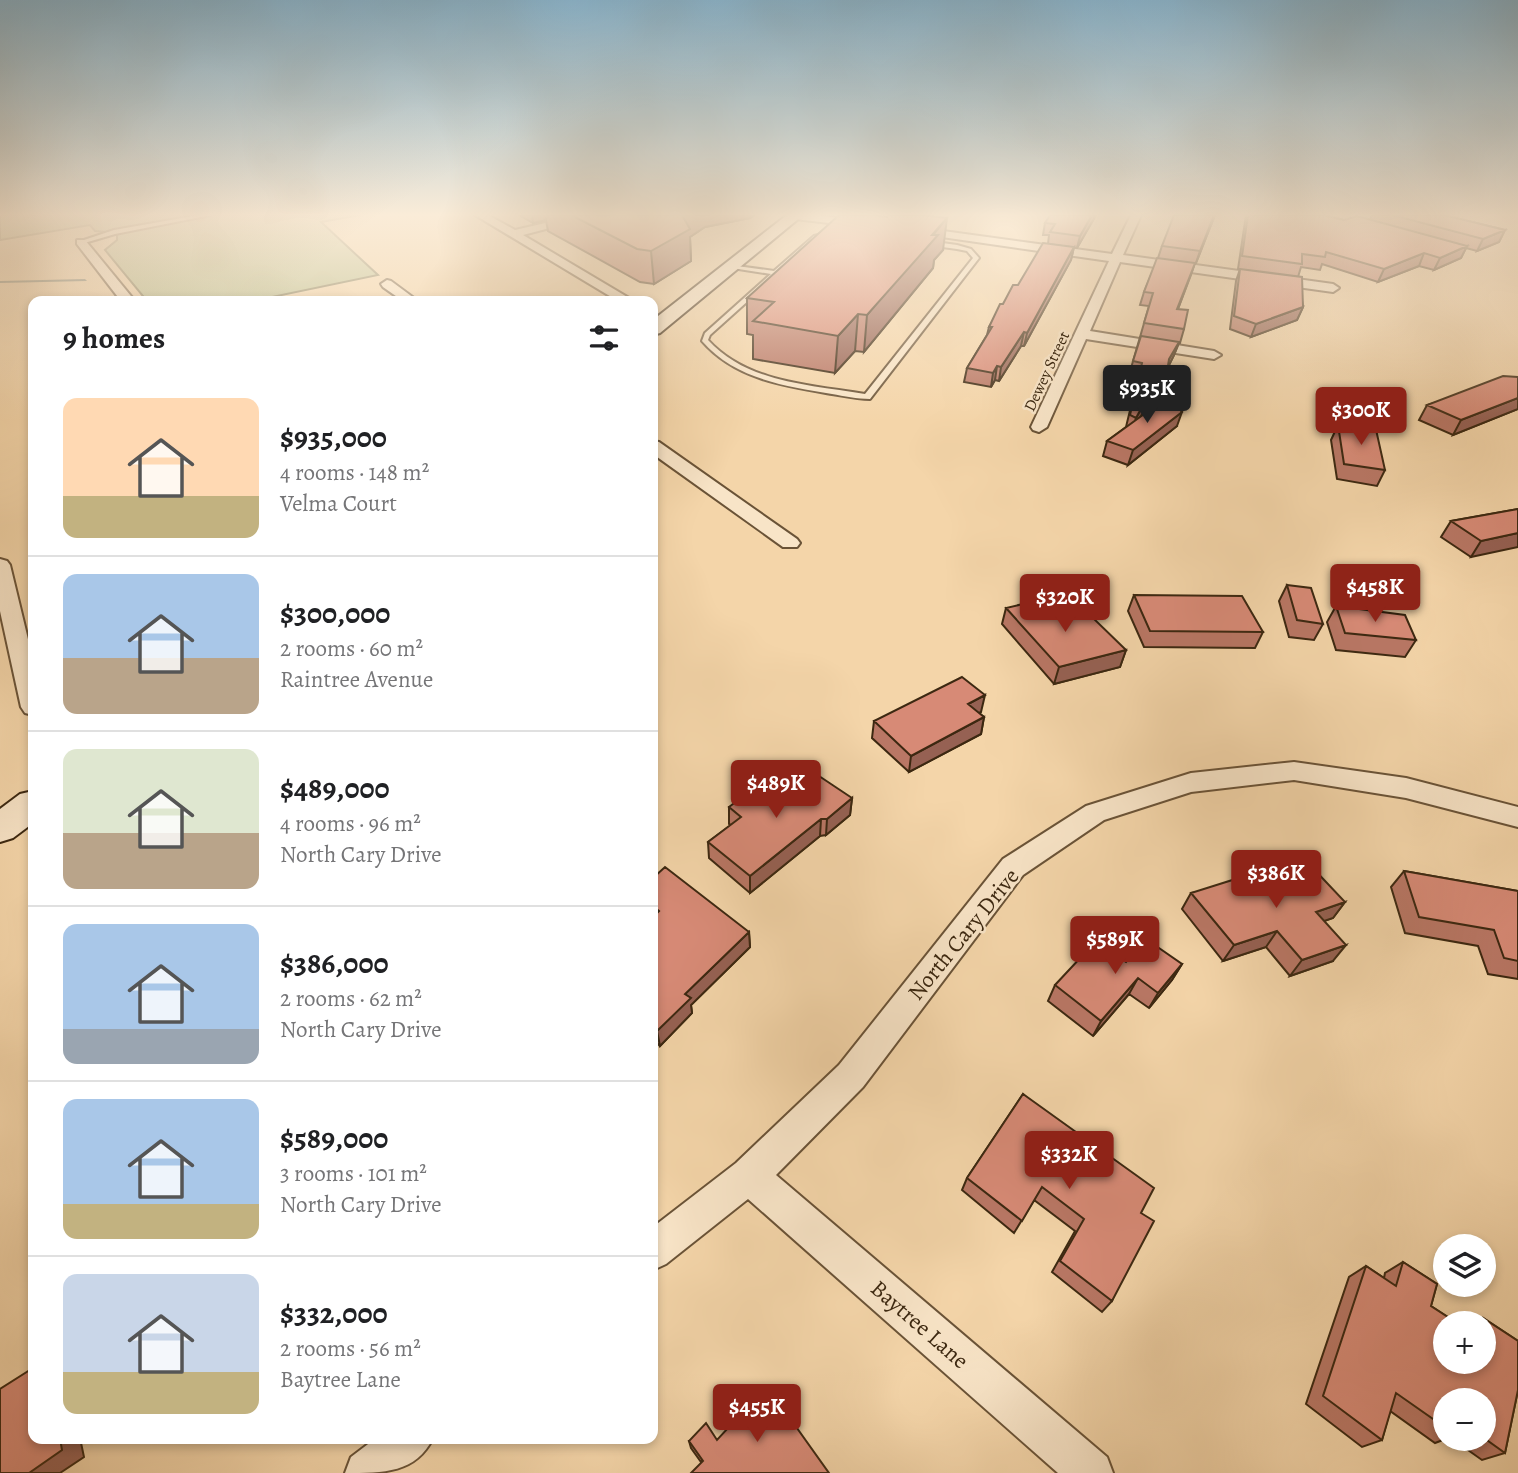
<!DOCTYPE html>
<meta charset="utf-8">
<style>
:root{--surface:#fff;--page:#f6f6f6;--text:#202124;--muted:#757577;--line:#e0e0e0;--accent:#8f2418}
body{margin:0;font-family:Alegreya,serif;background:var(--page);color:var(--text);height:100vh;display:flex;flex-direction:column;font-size:26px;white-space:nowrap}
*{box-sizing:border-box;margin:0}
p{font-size:23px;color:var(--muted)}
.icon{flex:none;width:38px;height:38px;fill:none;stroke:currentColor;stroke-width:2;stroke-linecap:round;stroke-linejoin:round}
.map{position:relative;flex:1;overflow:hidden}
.details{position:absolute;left:28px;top:296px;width:630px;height:1148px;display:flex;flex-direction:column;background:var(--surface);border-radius:14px;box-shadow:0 4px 10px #0003}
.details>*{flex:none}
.controls{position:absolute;left:1433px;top:1234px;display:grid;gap:14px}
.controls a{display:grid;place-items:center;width:63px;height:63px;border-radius:50%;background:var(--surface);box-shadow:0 4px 10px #0003;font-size:35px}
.price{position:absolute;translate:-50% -60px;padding:0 16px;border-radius:7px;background:var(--accent);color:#fff;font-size:23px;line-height:46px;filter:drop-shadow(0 2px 4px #0008)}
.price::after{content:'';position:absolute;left:50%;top:42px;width:21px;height:16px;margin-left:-10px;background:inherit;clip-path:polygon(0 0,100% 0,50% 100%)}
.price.on{background:#222;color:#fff}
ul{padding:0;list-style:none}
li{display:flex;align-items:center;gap:21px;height:175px;padding:0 35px}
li+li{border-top:2px solid var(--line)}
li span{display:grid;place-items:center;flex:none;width:196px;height:140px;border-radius:14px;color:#555}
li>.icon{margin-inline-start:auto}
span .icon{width:84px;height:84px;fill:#fffc;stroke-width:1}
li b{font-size:30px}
h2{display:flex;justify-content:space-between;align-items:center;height:84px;padding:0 35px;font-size:30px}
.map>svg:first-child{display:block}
</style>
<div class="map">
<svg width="1518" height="1473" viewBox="0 0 1518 1473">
<rect width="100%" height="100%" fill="#f4d5a9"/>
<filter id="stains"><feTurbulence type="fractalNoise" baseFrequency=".00286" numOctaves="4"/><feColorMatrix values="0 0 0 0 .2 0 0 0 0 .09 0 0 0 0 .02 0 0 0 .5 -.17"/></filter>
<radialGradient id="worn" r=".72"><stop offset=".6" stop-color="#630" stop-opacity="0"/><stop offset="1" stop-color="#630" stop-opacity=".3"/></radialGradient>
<path fill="#b6be8c" stroke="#79734e" stroke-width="2" d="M0 215H360L321 222 378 275 253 301H147L105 250 117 240V233L95 231 90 225 0 240Z"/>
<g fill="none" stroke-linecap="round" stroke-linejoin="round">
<path fill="#767e6f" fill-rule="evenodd" d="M85 279 87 281 0 283V281Z"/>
<defs>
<path id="lane" d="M199 215H211L115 234 81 244 78 242 114 230Z
M841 229 957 245 971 249 979 258 870 399C857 399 844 396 832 394 784 386 735 379 702 341L705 333 771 274 732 268 730 265 774 271 814 236ZM841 233 957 249 967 251 973 258 865 394C811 385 747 383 708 340L710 335 818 238Z"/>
<path id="street" d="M475 215H488L515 230 580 215H599L523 235 634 301H618Z
M815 215 864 221 869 224 864 227 795 219 790 216Z
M1131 215H1141L1123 255 1333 284 1339 288 1333 292 1120 262 1090 331 1214 351 1221 355 1214 359 1086 339 1047 427 1039 432 1033 430 1031 427 1109 261 914 233 908 230 914 227 1112 254Z
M77 240H85L135 301H121L77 244Z
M387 280 391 281 418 301H403L383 287 381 284Z
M653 441 659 442 797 539 800 543 797 547H783L653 454Z
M0 559 7 561 10 565 33 660V715L25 713 21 707 0 611Z
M1294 762 1406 778 1518 807V827L1406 798 1294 780 1191 792 1104 820 1023 875 863 1087 776 1175 1107 1457 1113 1473H1058L748 1199 666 1264 653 1270V1227L736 1163 839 1065 1003 859 1086 806 1191 773Z
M376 1438H433C416 1473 384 1473 345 1473L351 1457Z"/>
<path id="secondary" d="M787 215H803L660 333 653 335V320Z
M33 791V823L13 838 0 842V809L20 794Z"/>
</defs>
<use href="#lane" stroke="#6a5337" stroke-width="4"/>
<use href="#street" stroke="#6a5337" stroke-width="4"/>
<use href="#secondary" stroke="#3c2811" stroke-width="4"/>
<use href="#lane" fill="#f8e4c7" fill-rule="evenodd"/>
<use href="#street" fill="#f8e4c7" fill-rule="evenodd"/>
<use href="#secondary" fill="#f8e4c7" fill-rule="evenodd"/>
</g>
<path fill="#b97765" stroke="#3c2811" stroke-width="2" d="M519 215H754L750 218 705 227 690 237 691 261 654 284 640 282 548 231 546 220 533 223Z
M1096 215 1077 248 1048 244 1049 235H1043L1045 223Z
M1215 215 1196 263H1195L1178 309 1184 329 1180 343H1179L1174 355 1168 367 1163 401 1177 426 1128 465 1103 456 1107 441 1126 427 1138 377 1129 375 1149 306 1140 305 1144 292 1158 258 1162 246Z
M1246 215H1323L1344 220H1370L1372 215H1444L1505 230 1499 242 1477 251 1466 248 1461 258 1434 270 1419 266 1378 282 1322 264 1320 270 1301 267 1298 277 1303 307 1297 320 1251 337 1230 329 1236 281 1240 269H1238Z
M887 217 943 250 934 260 933 268 864 352 855 351 835 373 753 359V335L747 334V298Z
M1074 247 1071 260 1024 346H1021L999 381 995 380 991 387 964 382 967 368 987 335 989 327 1003 304 1018 285Z
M1518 377V409L1453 435 1419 420 1427 405Z
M1338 425 1385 470 1377 486 1337 479 1331 440Z
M1518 509 1471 557 1441 537 1451 521Z
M1287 585 1323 624 1314 640 1289 637 1279 601Z
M1134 595 1263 632 1255 648 1144 647 1128 611Z
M1336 606 1416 640 1405 657 1336 650 1327 622Z
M1006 608 1065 621 1126 650 1120 667 1054 684 1002 624Z
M981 712 979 713 984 717 981 734 909 772 872 738 874 721Z
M794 791 852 798 850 815 826 835 820 836 750 893 709 858 708 842 731 825 729 824V807Z
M1404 871 1518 891V979L1488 974 1478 946 1405 933 1391 887Z
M653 878 749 932 750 947 691 1005 692 1013 660 1046 653 1039Z
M1249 885 1345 902 1333 918 1324 921 1333 961 1290 976 1266 947 1223 961 1182 909 1191 893Z
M1126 962 1182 964 1172 980 1149 1008 1129 994 1093 1036 1048 1001 1055 985Z
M1023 1094 1141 1213 1112 1301 1102 1312 1052 1272 1075 1231 1034 1200 1014 1233 962 1190 967 1178Z
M1403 1262 1437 1284 1431 1306 1457 1323H1446V1362H1484V1323H1472L1483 1318 1518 1341V1390L1505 1453 1482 1460 1451 1438H1484V1400H1446V1438H1448L1435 1443 1390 1411 1382 1440 1362 1447 1306 1404 1349 1277 1366 1266 1384 1278 1385 1273Z
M717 1440 701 1462 691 1448 689 1441Z"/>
<path fill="#966153" stroke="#3c2811" stroke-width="2" d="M532 215H546V220L533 223Z
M680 215H754L750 218 705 227 690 237 691 261 654 284 651 251Z
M1092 215H1096L1077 248 1080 236Z
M1214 215H1215L1196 263 1200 251Z
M947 218 943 250 934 260 933 268 864 352 867 315Z
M1505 230 1499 242 1477 251 1483 239Z
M1467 246 1461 258 1434 270 1440 258Z
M1074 247 1071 260 1024 346 1027 333Z
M1424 253 1419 266 1378 282 1384 269Z
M1195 263 1191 275 1173 322 1177 309Z
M1303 307 1297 320 1251 337 1256 324Z
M858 314 855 351 835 373 838 336Z
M1024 332 1021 346 999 381 1001 367Z
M1179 342 1174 355 1165 373 1169 359Z
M997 366 995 380 991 387 993 373Z
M1148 396 1144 411 1132 432 1136 418Z
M1518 398V409L1453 435 1461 420Z
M1182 412 1177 426 1128 465 1133 450Z
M1518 533V547L1471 557 1481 541Z
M1126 650 1120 667 1054 684 1059 667Z
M985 695 981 712 965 720 968 704Z
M984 717 981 734 909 772 911 756Z
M852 798 850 815 826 835 827 819Z
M821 819 820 836 750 893V876Z
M1345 902 1333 918 1304 928 1316 912Z
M1277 931 1266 947 1223 961 1234 945Z
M749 932 750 947 691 1005 692 1013 660 1046 657 1031 685 994Z
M1346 945 1333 961 1290 976 1302 960Z
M1182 964 1172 980 1149 1008 1158 993Z
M1138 978 1129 994 1093 1036 1101 1021Z
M60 1438H80L84 1457 60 1473H29Z"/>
<path fill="#d78a76" stroke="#3c2811" stroke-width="2" d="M571 215H682L690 229 651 251 637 249Z
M839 215H875L887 217 888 215H923L947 218 932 235H938L867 315 858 314 838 336 753 321 774 302 747 298Z
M1050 215H1092L1080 236 1050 232 1055 224 1045 223Z
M1174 215H1214L1200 251 1162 246Z
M1248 215H1323L1344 220 1357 216 1467 246 1440 258 1424 253 1384 269 1326 252 1325 257 1302 254V264L1242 256Z
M1392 215H1444L1505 230 1483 239Z
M1043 243 1074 247 1027 333 1024 332 1001 367 997 366 993 373 967 368 992 327H989L1000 304H1003L1013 285H1018Z
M1157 258 1195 263 1177 309 1188 310 1184 329 1144 323 1153 293 1144 292Z
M1240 269 1302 277 1303 307 1256 324 1234 316Z
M1141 336 1179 342 1169 359 1163 399 1148 396 1136 418 1130 415 1142 363 1133 361Z
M1503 376 1518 377V398L1461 420 1427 405Z
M1169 396 1182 412 1133 450 1107 441Z
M1338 425 1363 429 1375 425 1385 470 1344 464Z
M1518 509V533L1481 541 1451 521Z
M1287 585 1311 588 1323 624 1297 620Z
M1134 595 1242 596 1263 632 1150 631Z
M1044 599 1065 621 1090 615 1126 650 1059 667 1006 608Z
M1336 606 1405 615 1416 640 1345 633Z
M962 677 985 695 968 704 984 717 911 756 874 721Z
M816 774 852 798 827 819H821L750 876 708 842 741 817 729 807 769 777 782 786 785 784 794 791Z
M1310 865 1345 902 1316 912 1346 945 1302 960 1277 931 1234 945 1191 893 1242 877 1249 885Z
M665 867 749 932 685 994 691 998 657 1031 653 1027V917L659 911 653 906V878Z
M1404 871 1518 891V961L1504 958 1494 930 1419 917Z
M1146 939 1182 964 1158 993 1138 978 1101 1021 1055 985 1096 941 1126 962Z
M1023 1094 1154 1188 1141 1213 1154 1221 1112 1301 1060 1261 1084 1219 1042 1187 1022 1221 967 1178Z
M1403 1262 1437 1284 1431 1306 1457 1323H1446V1362H1484V1323H1482L1483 1318 1518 1341V1390L1505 1453 1484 1438V1400H1446V1428L1396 1393 1382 1440 1323 1396 1366 1266 1396 1286Z
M33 1368V1438H60L62 1450 29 1473H0V1389Z
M767 1386 829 1473H691L703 1461 689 1441 706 1423 717 1440Z"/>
<linearGradient id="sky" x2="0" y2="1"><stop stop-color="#89b6d0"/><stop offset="0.51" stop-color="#faecd8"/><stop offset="1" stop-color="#faecd8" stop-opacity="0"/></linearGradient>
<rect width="1518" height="421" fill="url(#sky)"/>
<g text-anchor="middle" stroke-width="5" stroke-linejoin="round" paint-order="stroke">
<g font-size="16" fill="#3c2811" stroke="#f8e4c7">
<text transform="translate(1046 371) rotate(-65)" y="6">Dewey Street</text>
</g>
<g font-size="23" fill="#3c2811" stroke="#f8e4c7">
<text transform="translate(963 934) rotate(-51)" y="8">North Cary Drive</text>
<text transform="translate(920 1324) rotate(41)" y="8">Baytree Lane</text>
</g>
</g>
<rect width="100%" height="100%" filter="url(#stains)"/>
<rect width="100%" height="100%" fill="url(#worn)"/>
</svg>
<div class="controls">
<a><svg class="icon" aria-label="layers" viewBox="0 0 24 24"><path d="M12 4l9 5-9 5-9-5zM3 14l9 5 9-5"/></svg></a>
<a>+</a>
<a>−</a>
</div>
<b class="price on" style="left:1147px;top:425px">$935K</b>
<b class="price" style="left:1361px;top:447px">$300K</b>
<b class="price" style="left:1375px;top:624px">$458K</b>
<b class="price" style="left:1065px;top:634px">$320K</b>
<b class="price" style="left:776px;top:820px">$489K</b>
<b class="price" style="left:1276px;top:910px">$386K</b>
<b class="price" style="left:1115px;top:976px">$589K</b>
<b class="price" style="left:1069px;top:1191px">$332K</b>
<b class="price" style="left:757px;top:1444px">$455K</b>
<section class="details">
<h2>9 homes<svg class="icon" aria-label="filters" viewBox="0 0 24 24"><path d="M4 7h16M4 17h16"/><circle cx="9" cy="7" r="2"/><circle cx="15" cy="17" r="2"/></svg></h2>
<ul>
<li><span style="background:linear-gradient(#ffd9b3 70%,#c2b280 0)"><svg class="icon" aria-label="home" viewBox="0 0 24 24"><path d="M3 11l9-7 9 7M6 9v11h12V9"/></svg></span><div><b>$935,000</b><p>4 rooms · 148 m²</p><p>Velma Court</p></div></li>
<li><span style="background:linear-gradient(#a9c7e8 60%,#b9a48a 0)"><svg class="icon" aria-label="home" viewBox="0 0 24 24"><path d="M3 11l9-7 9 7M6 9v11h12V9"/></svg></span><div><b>$300,000</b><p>2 rooms · 60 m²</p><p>Raintree Avenue</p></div></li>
<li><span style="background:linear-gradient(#dfe7d0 60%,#b9a48a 0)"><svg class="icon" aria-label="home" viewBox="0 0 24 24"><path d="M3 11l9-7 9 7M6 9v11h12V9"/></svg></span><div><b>$489,000</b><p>4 rooms · 96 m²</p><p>North Cary Drive</p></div></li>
<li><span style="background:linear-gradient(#a9c7e8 75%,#9aa5b1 0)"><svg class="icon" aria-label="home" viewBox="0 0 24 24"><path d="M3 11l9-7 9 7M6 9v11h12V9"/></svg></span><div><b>$386,000</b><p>2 rooms · 62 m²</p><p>North Cary Drive</p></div></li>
<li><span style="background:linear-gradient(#a9c7e8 75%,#c2b280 0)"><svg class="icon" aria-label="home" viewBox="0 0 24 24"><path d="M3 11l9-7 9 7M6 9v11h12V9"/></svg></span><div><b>$589,000</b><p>3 rooms · 101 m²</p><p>North Cary Drive</p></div></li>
<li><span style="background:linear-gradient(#c9d6e8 70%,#c2b280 0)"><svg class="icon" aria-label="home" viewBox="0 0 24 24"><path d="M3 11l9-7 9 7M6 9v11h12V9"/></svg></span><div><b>$332,000</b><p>2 rooms · 56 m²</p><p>Baytree Lane</p></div></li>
</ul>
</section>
</div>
